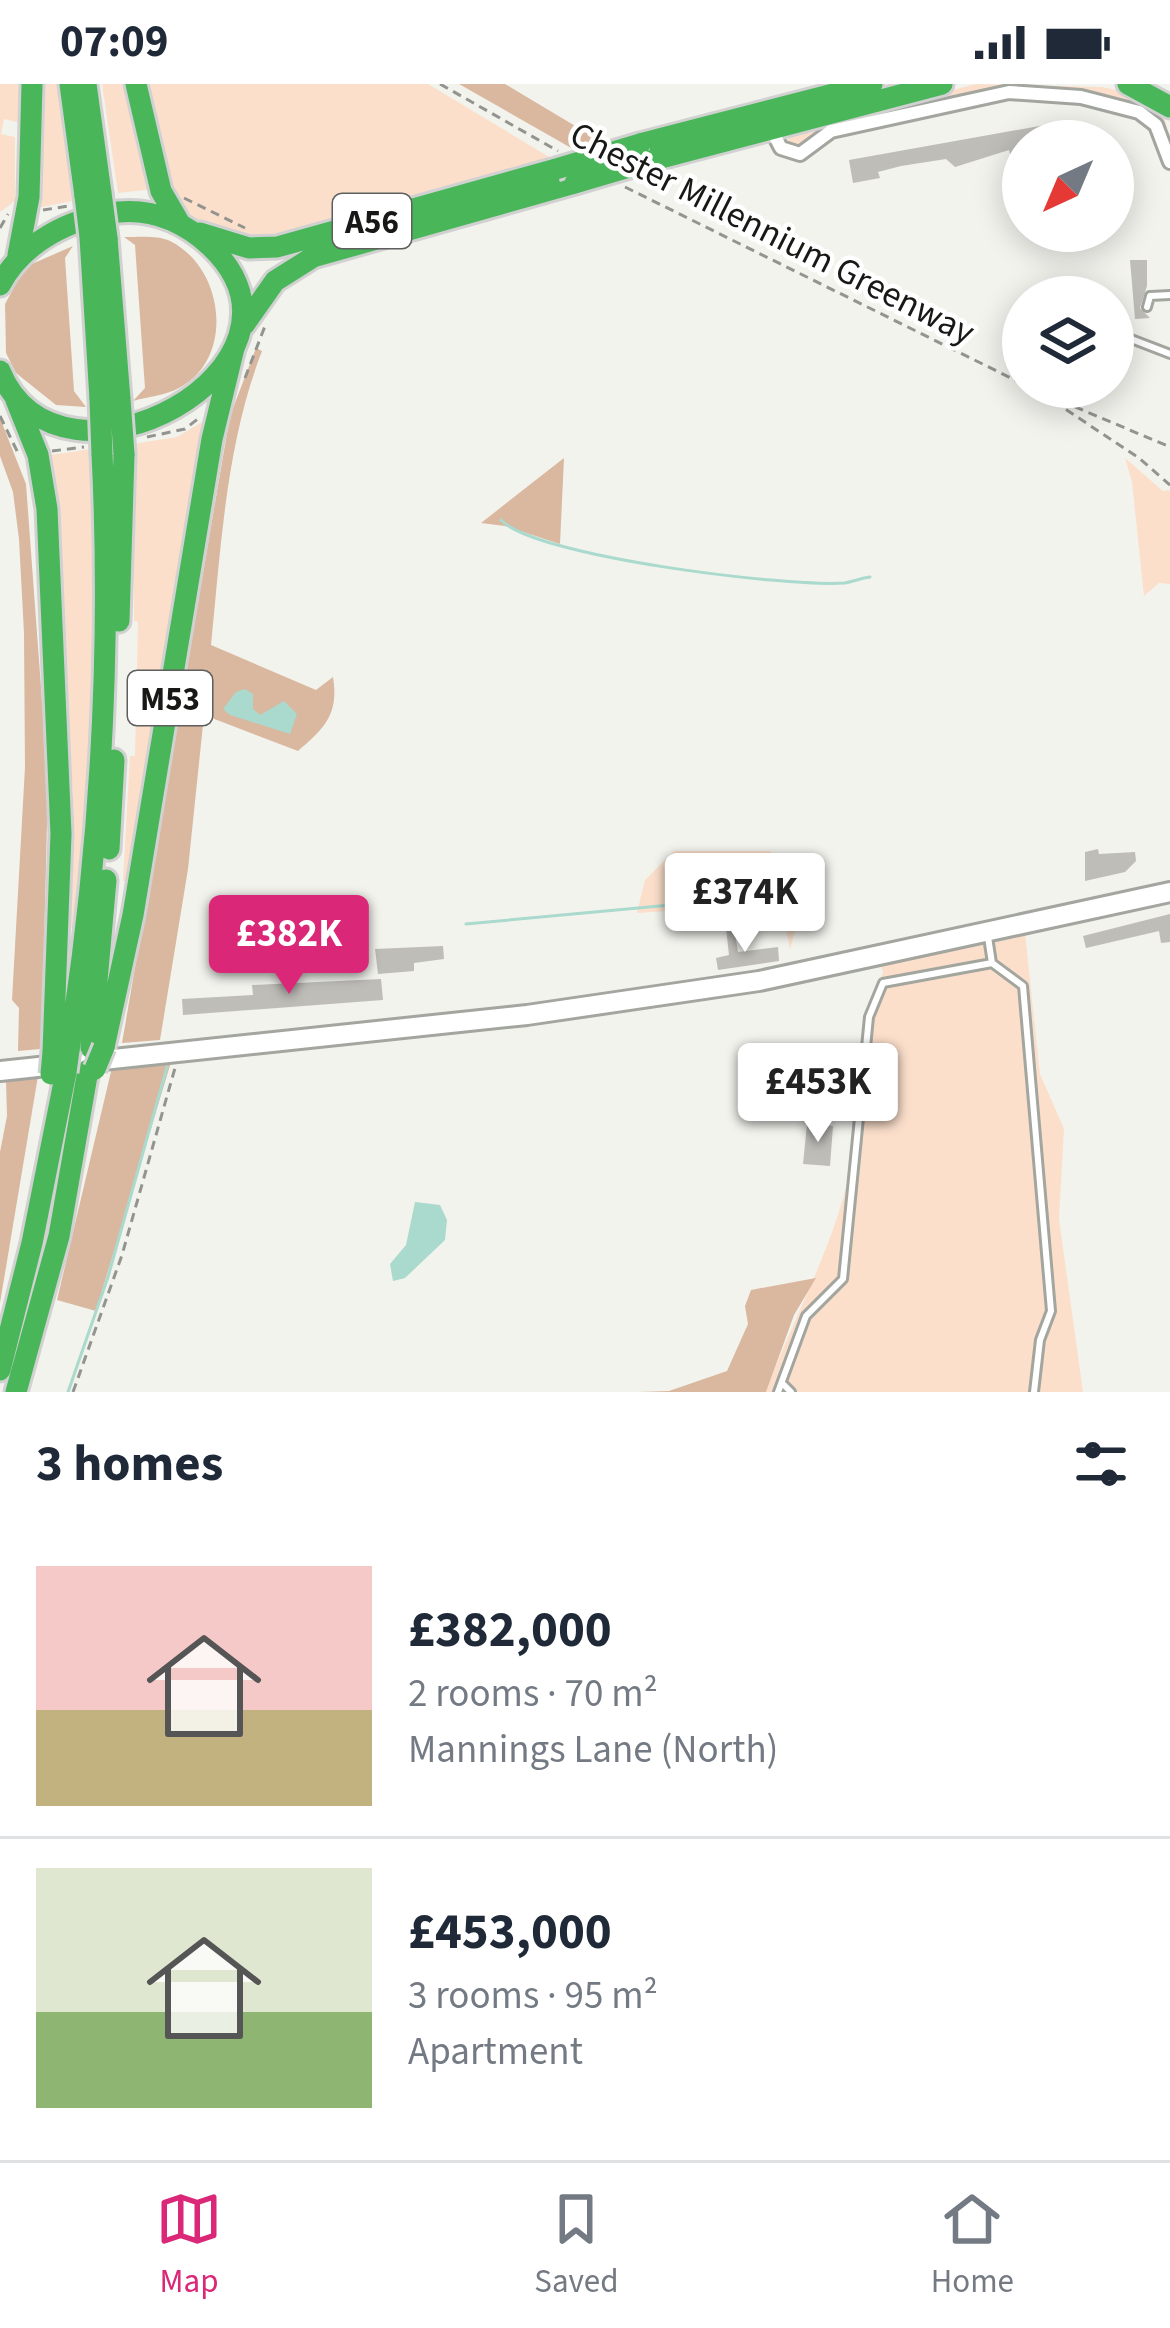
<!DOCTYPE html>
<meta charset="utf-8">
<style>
:root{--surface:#fff;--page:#f6f6f7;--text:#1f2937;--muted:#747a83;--line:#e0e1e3;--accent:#db2777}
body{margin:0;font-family:"Source Sans 3",sans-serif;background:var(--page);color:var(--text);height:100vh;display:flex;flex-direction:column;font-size:45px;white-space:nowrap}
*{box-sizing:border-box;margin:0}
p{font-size:39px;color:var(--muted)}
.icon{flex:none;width:66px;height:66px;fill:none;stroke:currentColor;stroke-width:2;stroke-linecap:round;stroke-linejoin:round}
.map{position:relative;height:1308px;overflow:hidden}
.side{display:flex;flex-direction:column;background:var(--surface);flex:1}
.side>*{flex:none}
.needle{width:78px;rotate:224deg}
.buttons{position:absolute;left:1002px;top:36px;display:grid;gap:24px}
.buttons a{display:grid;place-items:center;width:132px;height:132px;border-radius:50%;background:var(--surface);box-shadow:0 6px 30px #0003;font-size:60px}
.price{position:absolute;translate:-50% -102px;padding:0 27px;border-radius:12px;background:#fff;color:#222;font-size:39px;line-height:78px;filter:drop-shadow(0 3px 6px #0008)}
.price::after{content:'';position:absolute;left:50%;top:72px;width:36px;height:27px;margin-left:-18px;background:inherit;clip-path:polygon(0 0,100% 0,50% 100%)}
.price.current{background:var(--accent);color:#fff}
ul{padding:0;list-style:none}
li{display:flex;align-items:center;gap:36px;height:300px;padding:0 36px}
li+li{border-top:3px solid var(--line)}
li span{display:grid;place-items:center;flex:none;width:336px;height:240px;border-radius:0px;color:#555}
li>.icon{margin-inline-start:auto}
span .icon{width:144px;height:144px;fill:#fffc;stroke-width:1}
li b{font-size:51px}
h2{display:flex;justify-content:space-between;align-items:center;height:144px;padding:0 36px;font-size:51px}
.status{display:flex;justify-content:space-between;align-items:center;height:84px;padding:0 60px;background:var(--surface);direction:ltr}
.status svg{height:33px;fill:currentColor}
.menu{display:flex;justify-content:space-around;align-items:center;height:168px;border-top:3px solid var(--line);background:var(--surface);font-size:33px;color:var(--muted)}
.menu a{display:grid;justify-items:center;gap:6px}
.menu .current{color:var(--accent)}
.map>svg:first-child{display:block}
</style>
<div class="status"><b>07:09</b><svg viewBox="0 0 49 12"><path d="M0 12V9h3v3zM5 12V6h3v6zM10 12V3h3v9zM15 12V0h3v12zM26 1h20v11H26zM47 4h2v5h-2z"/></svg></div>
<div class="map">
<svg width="1170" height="1308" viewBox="0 0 1170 1308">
<rect width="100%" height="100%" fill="#f2f3ed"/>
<path fill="#fbdfcb" d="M0 0H25L26 40 4 35 1 50 15 53V117L0 128Z
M40 0H58L72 117 37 124Z
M102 0H129L153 105 118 109Z
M146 0H428L551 74 273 153C156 149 165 96 146 0Z
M976 0 1102 3 1131 9 1164 32 1170 56C1159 23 1137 22 1105 15 998 0 926 20 823 45L797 64 787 59 790 47Z
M209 334 130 798 123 797 130 672H135L138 538 134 537 133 360 177 353Z
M91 365C101 526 89 688 77 849L70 842 73 709 44 372Z
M1125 374 1163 407 1170 406V500L1159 499 1144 512 1132 398Z
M674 767H769L788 780 804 812 790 866 786 844 759 832 749 804 713 809 696 825 637 829 645 796Z
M1025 849 1040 990 1064 1045 1059 1135 1083 1308H766C795 1228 838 1157 853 1072 864 1005 857 954 883 888L881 881Z"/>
<path fill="#dab79f" d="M459 0H505L607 61 573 65Z
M124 153C138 153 158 151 170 157 225 184 235 275 179 304 166 311 147 313 133 317L145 304 135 161Z
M73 162 65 174 74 307 86 323 56 321 16 289 6 269 5 220 25 183Z
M256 264 262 267C226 360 221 462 211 561L316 606 333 593C339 630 325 644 298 667L204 631 188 785 160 956 122 959 230 332Z
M0 334 26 400 48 698 42 948 40 965 18 967 19 924 12 916 25 683 24 549 19 455 13 408 0 372Z
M564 374 560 460 505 442 481 439Z
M174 968 96 1227 57 1216 114 975Z
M38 992 0 1219V1068L7 1032 6 997Z
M816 1194 794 1231 766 1308H638L669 1307 727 1287 748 1240 745 1222 751 1206Z"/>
<path fill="#aad9cd" d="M245 605 253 610V625L260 631 284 617 297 630 290 650 230 631 223 625 236 608Z
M415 1118 440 1121 447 1136 445 1156 405 1194 393 1197 390 1180 406 1161Z"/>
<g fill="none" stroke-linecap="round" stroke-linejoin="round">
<path stroke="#aad9cd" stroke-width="3" d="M501 436C536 473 786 503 844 499 852 498 861 494 870 493
M466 840 703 818 727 810 800 807 788 839
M68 1308 108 1193 167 983"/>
</g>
<path fill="#bfbdb8" d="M1045 41 1047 47 1068 41 1082 49 1078 57H1023L1022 68 1010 70 1009 66 955 83 946 75 901 82 878 88 880 94 853 99 849 76Z
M1130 176H1147V202L1140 224 1150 234 1135 235Z
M1098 765 1099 770 1135 768 1136 777 1125 788 1085 797V768Z
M1170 830V858L1161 859 1159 847 1086 864 1083 852Z
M734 843 738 868 778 863 779 877 718 886 716 874 729 871 726 844Z
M443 862 444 875 414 879V887L378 890 375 865Z
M381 895 383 916 183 931 182 915 253 911 252 901Z
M807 1040 833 1042 830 1082 803 1080Z"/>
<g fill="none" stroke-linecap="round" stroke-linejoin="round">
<defs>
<path id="lane" d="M1147 223 1150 212 1170 211
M1113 248 1170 270
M988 853 992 879
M782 1299 791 1308
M778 1308 806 1232 843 1195 869 933 883 899 992 879 1023 902 1051 1227 1040 1256 1034 1308"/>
<path id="street" d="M771 45 781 64 800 70 831 47 1009 8 1081 13 1139 28 1156 41 1170 78"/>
<path id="secondary" d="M0 987 527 931 759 897 1170 808"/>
<path id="highway" d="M70 0 85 112
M86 0 101 109
M136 0 161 107 179 138
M1128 0 1170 23
M640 60 872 0
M653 76 942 0
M200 149 249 164 277 163 556 85
M90 153 100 315
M107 154 120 315
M18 171 29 113 32 0
M0 201C23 158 70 134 119 128 155 125 185 139 210 162 336 281 60 432 0 287
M244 241 275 197 313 173 575 99
M16 316 38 371 47 425 61 750 53 968
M119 537 124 370
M109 765 114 676
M104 963 133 831 212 355 234 264
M91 964 106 796
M69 966C100 769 112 570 102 370
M0 1286 32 1159 66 988
M16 1308 59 1152 88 986"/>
</defs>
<use href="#lane" stroke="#a3a59f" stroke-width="12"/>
<use href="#street" stroke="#a3a59f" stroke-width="18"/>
<use href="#secondary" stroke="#a3a59f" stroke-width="24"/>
<use href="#highway" stroke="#d1d1d1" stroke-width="27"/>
<path stroke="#939490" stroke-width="3" stroke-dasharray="9 6" stroke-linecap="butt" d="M440 0 558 67
M625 103 1023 300
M184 114 245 144
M43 126 69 122
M0 144 8 130
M245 294 265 242
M1041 309 1139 374 1170 401
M1047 311 1170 363
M0 332 19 371
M147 353 185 345 199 334
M52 367 84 363
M73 1308 122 1171 175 984"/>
<use href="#lane" stroke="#fff" stroke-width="6"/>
<use href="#street" stroke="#fff" stroke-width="12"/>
<use href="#secondary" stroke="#fff" stroke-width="18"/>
<use href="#highway" stroke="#48b659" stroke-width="21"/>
<defs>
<path id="highway-bridge" d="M556 85 640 60
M575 99 653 76
M101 109 107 154
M85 112 90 153
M100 315 102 370
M120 315 124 370
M95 985 104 963
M66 988 69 966
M51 990 53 968"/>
</defs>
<use href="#highway-bridge" stroke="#d1d1d1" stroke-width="27" stroke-linecap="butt"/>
<use href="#highway-bridge" stroke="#48b659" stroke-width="21"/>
</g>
<g text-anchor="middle" stroke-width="9" stroke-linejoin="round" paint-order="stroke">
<g fill="#fff" stroke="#5d5e5d" stroke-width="3">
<rect x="333" y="110" width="78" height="54" rx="9"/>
<rect x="128" y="587" width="84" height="54" rx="9"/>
</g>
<g font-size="33" font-weight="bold" fill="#181917">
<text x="372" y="149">A56</text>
<text x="170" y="626">M53</text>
</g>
<g font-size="36" fill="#181917" stroke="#fff">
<text transform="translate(773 148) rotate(27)" y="13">Chester Millennium Greenway</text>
</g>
</g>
</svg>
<div class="buttons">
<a><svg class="needle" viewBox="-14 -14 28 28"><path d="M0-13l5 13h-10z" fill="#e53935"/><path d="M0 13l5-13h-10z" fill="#747a83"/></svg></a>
<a><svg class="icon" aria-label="layers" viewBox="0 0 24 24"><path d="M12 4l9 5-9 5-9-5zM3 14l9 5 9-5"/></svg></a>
</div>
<b class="price" style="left:745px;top:871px">£374K</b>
<b class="price current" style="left:289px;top:913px">£382K</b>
<b class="price" style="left:818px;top:1061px">£453K</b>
</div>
<section class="side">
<h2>3 homes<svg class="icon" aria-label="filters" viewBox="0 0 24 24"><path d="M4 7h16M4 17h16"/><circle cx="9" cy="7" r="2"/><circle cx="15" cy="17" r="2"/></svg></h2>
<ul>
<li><span style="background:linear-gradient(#f6c9c9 60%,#c2b280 0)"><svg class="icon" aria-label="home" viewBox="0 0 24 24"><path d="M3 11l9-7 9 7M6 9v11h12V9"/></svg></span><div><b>£382,000</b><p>2 rooms · 70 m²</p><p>Mannings Lane (North)</p></div></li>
<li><span style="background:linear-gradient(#dfe7d0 60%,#8fb573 0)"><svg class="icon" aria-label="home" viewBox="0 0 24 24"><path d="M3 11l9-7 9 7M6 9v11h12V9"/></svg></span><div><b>£453,000</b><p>3 rooms · 95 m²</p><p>Apartment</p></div></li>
</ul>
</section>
<nav class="menu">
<a class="current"><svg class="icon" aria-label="map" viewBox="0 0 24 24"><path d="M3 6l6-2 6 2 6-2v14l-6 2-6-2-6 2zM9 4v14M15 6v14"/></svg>Map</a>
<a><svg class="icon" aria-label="saved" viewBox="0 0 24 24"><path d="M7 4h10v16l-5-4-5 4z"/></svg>Saved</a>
<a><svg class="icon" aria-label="home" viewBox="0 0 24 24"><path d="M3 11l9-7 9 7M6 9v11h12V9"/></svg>Home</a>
</nav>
